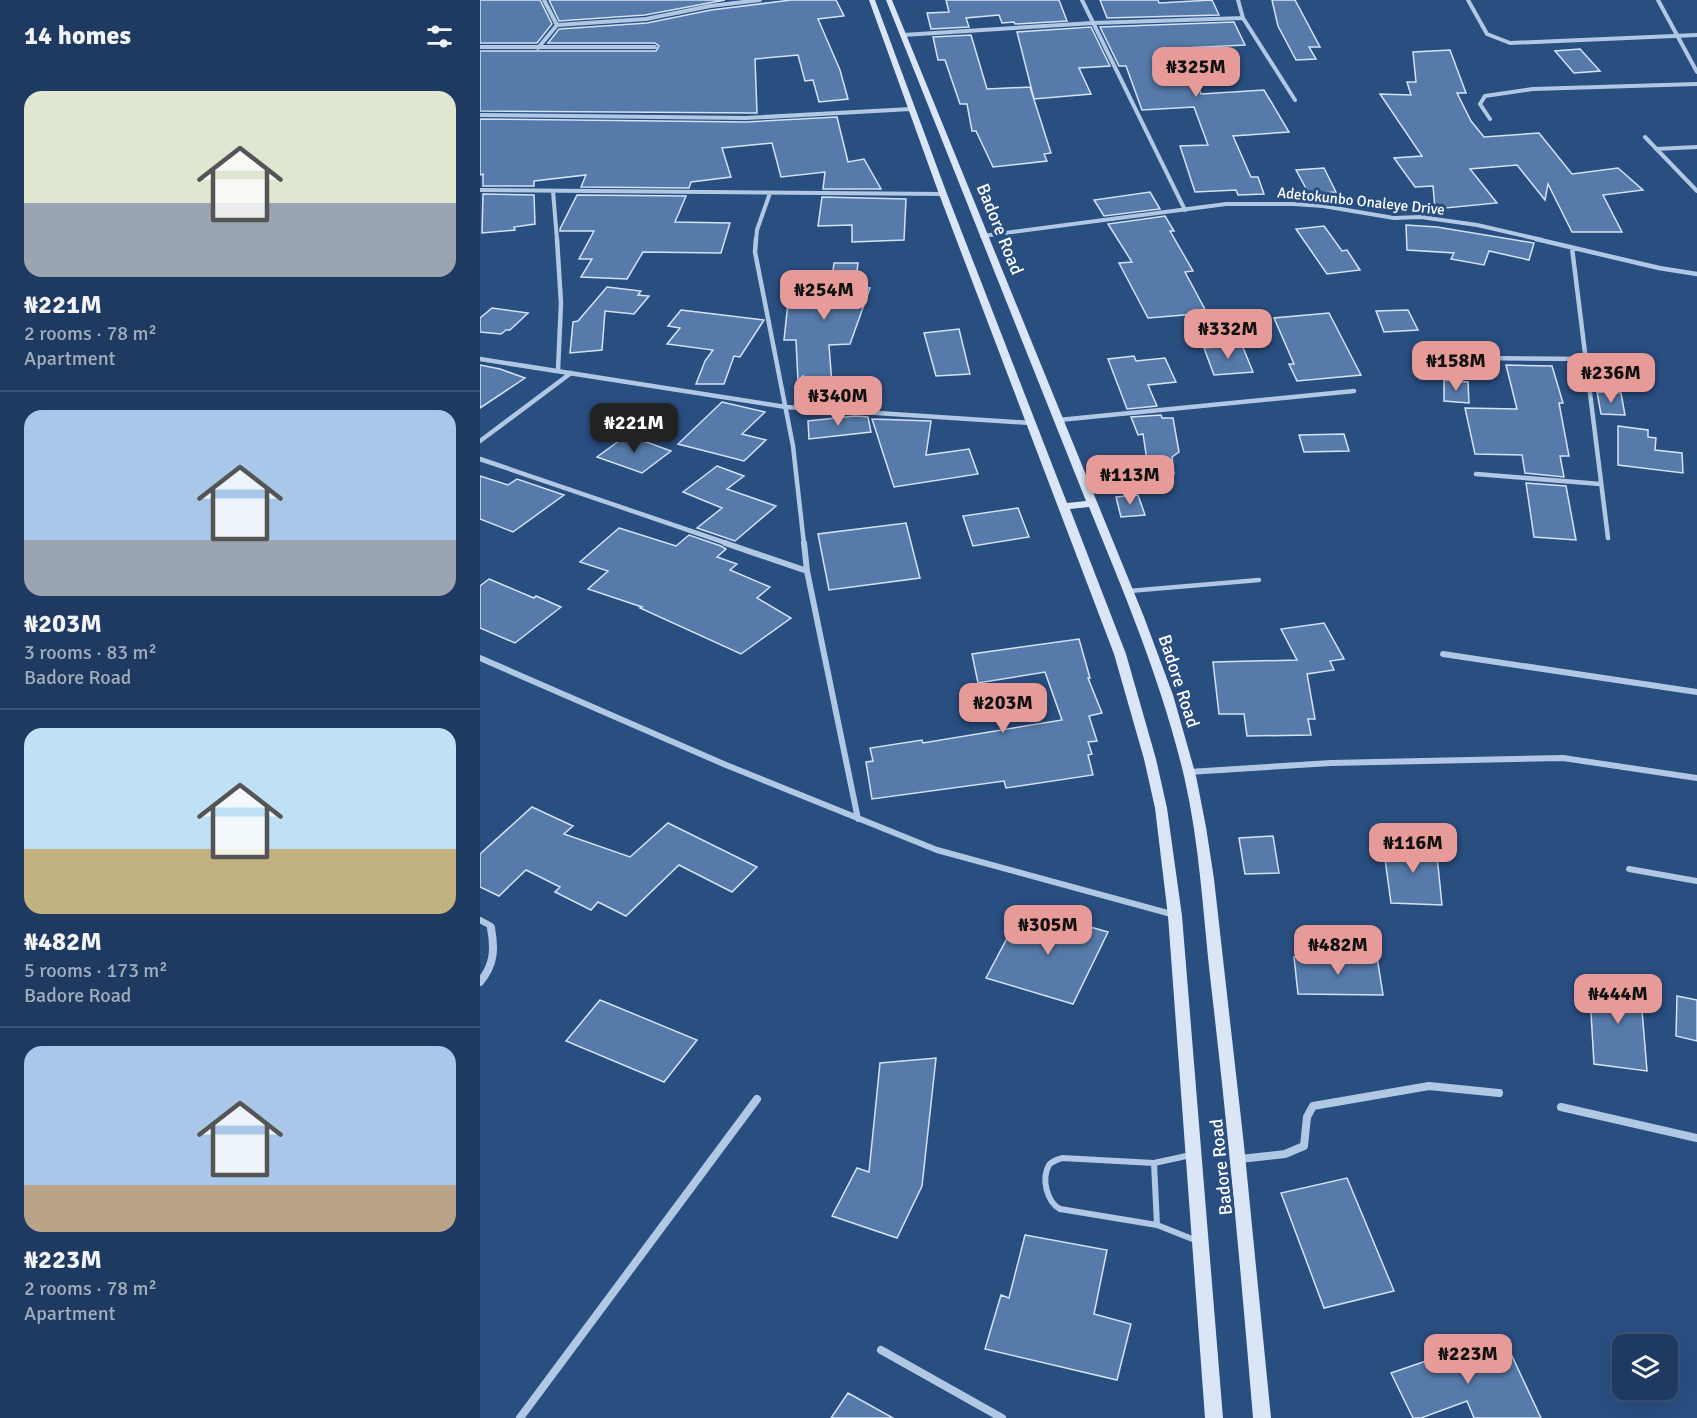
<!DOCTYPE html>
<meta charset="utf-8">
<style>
:root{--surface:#1f3a60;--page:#274166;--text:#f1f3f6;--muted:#a1adbd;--line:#3c5475;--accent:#e69b98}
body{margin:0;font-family:Signika,sans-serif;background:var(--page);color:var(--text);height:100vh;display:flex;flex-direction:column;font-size:22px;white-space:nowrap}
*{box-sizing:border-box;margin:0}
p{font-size:20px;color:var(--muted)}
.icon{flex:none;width:33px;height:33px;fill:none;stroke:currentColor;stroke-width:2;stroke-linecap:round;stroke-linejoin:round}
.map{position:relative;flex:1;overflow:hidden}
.drawer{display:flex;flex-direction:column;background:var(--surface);width:480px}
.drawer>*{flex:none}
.buttons{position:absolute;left:1132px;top:1334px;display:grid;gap:12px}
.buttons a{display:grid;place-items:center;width:66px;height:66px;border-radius:12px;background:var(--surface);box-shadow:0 6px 24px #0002,0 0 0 2px var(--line);font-size:30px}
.price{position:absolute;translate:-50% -51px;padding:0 14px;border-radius:12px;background:var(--accent);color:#111;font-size:20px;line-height:39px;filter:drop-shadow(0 2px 3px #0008)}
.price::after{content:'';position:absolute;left:50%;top:36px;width:18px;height:14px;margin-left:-9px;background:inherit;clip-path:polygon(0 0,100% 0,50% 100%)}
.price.selected{background:#222;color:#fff}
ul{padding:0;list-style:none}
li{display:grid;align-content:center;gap:12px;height:318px;padding:0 24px}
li+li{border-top:2px solid var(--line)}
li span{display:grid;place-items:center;height:186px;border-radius:18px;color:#555}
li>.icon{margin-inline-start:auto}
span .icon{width:108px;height:108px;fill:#fffc;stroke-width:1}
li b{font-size:26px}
h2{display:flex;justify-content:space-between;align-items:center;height:72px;padding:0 24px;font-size:26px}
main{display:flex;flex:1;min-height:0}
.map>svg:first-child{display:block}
</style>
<main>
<section class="drawer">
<h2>14 homes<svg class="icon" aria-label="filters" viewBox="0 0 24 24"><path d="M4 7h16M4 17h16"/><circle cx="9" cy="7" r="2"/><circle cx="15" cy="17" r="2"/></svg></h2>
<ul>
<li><span style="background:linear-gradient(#dfe7d0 60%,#9aa5b1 0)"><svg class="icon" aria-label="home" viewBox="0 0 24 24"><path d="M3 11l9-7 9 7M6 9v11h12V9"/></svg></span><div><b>₦221M</b><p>2 rooms · 78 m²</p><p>Apartment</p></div></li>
<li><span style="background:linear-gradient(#a9c7e8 70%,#9aa5b1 0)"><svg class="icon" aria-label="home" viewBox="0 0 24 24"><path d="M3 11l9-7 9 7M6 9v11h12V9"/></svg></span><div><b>₦203M</b><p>3 rooms · 83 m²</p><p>Badore Road</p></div></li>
<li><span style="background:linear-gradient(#bfe0f5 65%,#c2b280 0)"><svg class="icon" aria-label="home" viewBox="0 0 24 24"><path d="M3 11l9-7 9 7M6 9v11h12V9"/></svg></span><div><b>₦482M</b><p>5 rooms · 173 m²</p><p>Badore Road</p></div></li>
<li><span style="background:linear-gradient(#a9c7e8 75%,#b9a48a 0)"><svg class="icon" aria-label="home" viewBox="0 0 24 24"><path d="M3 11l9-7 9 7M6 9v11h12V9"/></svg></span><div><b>₦223M</b><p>2 rooms · 78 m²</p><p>Apartment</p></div></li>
</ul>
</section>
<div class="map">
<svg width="1217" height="1418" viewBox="0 0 1217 1418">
<rect width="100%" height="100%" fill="#294e80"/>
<path fill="#567baa" stroke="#d4e2f5" stroke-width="1.5" d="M0 0H60L72 24 57 43H0Z
M69 0H245L165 15 79 21Z
M311 0H356L364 16 338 19 360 70 368 99 339 102 333 80 325 81 318 55 275 59 277 113 0 111V51H176L179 46 175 43H68L79 29 167 23 231 10Z
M466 0H579L587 21 535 24 534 22 522 23 519 15 486 18 489 27 451 29 447 13 469 12Z
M620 0H678L679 3 732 0 739 15 627 18Z
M792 0H815L840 47H829L836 59 816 60 798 26Z
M754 22 765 45 704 48 721 94 784 90 809 132 753 136 771 177H778L784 194 758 195 756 190 715 192 700 146 728 145 714 107 662 110 646 66H639L620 27Z
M611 27 630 66 599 68 611 94 554 99 537 32Z
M491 35 507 89 550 87 571 153 564 154 567 161 513 167 496 131H492L487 104H480L465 60H458L453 37Z
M1100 49 1120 71 1094 73 1075 51Z
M970 50 986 93H977L991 121 1004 137 1059 133 1092 174 1138 168 1163 190 1123 195 1142 232H1092L1068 184 1065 200 1037 165 990 169 1017 203 955 209 953 186 935 187 914 158 942 156 900 94 931 95 927 82H936L933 52Z
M357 117 368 162 384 159 401 189H343L345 172 301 177 292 143 242 148 251 177 211 182 209 188 101 187 106 175 54 181V186H3V174L0 175V119L266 122Z
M844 168 856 192 829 194 816 170Z
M670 192 680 209 624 216 614 200Z
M3 194 54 195 55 224 34 227 35 230 2 233Z
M97 195 206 196 195 222 250 223 241 253 163 252 147 279 101 277 112 259H99L114 231H80V229Z
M342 197 426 199 424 240 372 242V225L338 226Z
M685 216 694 231H690L713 271 705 272 727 313 668 318 639 263 652 262 628 224Z
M926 225 957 227 1054 243 1049 260 1009 251 1004 265 971 259 974 253 927 250Z
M844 226 862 251 867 250 880 270 847 274 816 229Z
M354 263H378L375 287 390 288 370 344 349 345 352 385 324 387 323 376 318 381 316 340H304L310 284 351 286Z
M127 287 161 291 158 295 169 296 154 314 125 311 122 350 90 353 93 322 98 321Z
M12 308 48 313 30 330H26L21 334 0 332V318Z
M201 310 284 320 260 357 254 356 244 384H216L225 361 233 350 187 344 200 328 188 326Z
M928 310 938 330 904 332 896 311Z
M849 313 881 375 817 381 809 364H814L794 318Z
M479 329 490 374 456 376 444 333Z
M762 345 773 372 734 375 724 348Z
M654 356 656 361 685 358 696 382 668 385 677 406 647 409 628 359Z
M952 358 969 360 967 378 950 376Z
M0 365 20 369 45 378 0 408Z
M1026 365 1072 366 1083 403H1079L1089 456H1080L1084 477 1045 473 1042 455 995 454 985 408 1037 409Z
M964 380 988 382 989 403 964 401Z
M1117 392 1141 393 1145 415 1121 414Z
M242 402 285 412 262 434 286 440 264 461 198 444Z
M681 415 682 418H693L699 452 692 457 694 474H669L663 434 658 435 651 417Z
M375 416 388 417 391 432 329 439 328 421Z
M392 419 451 421 446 455 489 449 498 474 414 487Z
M1138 426 1168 430V437L1176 438 1175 450 1202 453 1203 473 1138 465Z
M864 434 869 451 824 452 819 435Z
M147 435 191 451 162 473 117 457Z
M237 466 264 476 247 489 296 506 255 541 217 528 242 508 203 492Z
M0 476 28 485 37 479 84 495 33 532 0 519Z
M1046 483 1086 486 1096 540 1054 537Z
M658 495 665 515 641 517 636 497Z
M538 508 549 537 493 546 483 516Z
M426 523 440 578 349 590 338 534Z
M139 528 196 546 209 535 241 546 246 549 237 557 257 564 250 570 290 587 277 598 311 618 261 654 160 608 162 607 108 589 128 571 100 562Z
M9 579 54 598 56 596 81 607 35 643 0 628V586Z
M844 623 864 659 850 661 854 670 827 674 835 719H828L831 735 767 736 764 714H739L733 662 817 660 801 629Z
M599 639 610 678H608L622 713 609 716 617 741 608 742 612 754 608 755 613 775 526 788 524 781 392 799 386 762 393 761 390 748 442 740 443 743 582 720 565 672 498 683 492 654Z
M52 807 93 826 84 834 150 857 188 823 277 867 252 892 199 865 146 916 118 902 111 910 75 892 80 887 46 870 19 896 0 887V854Z
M793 836 799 873 765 874 759 838Z
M903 844 956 846 962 905 911 903Z
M543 908 628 932 593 1004 506 978Z
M814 957H897L903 995 818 994Z
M1109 979 1160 985 1167 1071 1114 1064Z
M1197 996 1217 1000V1041L1196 1036Z
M120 1000 217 1040 184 1082 86 1041Z
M456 1058 442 1186 417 1238 352 1216 377 1168 389 1172 400 1063Z
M867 1178 914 1291 844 1308 801 1193Z
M545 1235 627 1250 614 1314 651 1324 637 1380 505 1349 521 1295 529 1298Z
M1025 1341 1061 1418H994L987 1401 941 1418H933L911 1373 949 1360Z
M368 1393 413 1418H351Z"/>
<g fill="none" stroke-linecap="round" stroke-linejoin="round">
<path stroke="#b1c8e5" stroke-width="4.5" d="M649 591 779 580"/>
<path stroke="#b1c8e5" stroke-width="6" d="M711 1155 674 1163 582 1158C577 1160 572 1161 569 1165 561 1179 567 1202 580 1209L677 1225 715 1240
M674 1163 677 1225"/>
<path stroke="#b1c8e5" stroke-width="4" d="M602 0 705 210
M758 0 763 18 815 100
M988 0 1007 34 1030 43 1217 35
M1178 0 1217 72
M77 25 166 19 230 6 280 0
M423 35 613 23 763 18
M0 47H175
M58 48 77 25 64 0
M0 115 266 118 431 109
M1010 119 1000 104 1005 96 1053 89 1217 84
M1165 137 1217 191
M1176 149 1217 147
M0 190 463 194
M73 191 77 240
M502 236 746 204H814L843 206 914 218 941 217 997 225 1062 240
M276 240 277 230 290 193"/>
<path stroke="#b1c8e5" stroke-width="4.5" d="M77 239 81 303 78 370
M276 239 275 252 313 446 324 544
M1056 239 1179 268 1217 274
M1092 248 1128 538
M942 353 998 358 1105 359
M0 359 306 407 551 423
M579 420 874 391
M0 441 91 373
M0 459 249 544
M996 474 1120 484"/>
<path stroke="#b1c8e5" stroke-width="6" d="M245 543 327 571
M324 543 327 571 378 819
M963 654 1217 692
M0 658 246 765 457 850 695 915
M709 772 851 763 1083 758 1217 778
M1149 869 1217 881
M0 920 11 926 12 930"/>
<path stroke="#b1c8e5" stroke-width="8" d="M0 982C14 965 15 950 11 928
M1081 1107 1217 1138
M760 1159 805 1154 824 1146 827 1117 833 1106 949 1086 1019 1093
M401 1350 522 1418
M40 1418 277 1099"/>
<path fill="#dae6f5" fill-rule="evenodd" d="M389 0H395L467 194 587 503 606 501 406 0H412L664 617 693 695 716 776 726 827 734 879 764 1145 791 1418H773C761 1273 748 1129 731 985 723 915 720 845 704 776 682 683 645 595 609 507L590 509 646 654 676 759 687 808 702 916 743 1418H725L688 916 675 808 664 759 634 654 459 194Z"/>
</g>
<g text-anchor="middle" stroke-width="6" stroke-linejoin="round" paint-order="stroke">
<g font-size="15" fill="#fff" stroke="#294e80">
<text transform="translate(881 201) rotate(6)" y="5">Adetokunbo Onaleye Drive</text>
</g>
<g font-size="18" fill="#fff" stroke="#294e80">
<text transform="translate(520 229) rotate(68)" y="6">Badore Road</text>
<text transform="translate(699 681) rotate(72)" y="6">Badore Road</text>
<text transform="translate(741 1167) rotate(-96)" y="6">Badore Road</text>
</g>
</g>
</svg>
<div class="buttons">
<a><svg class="icon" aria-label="layers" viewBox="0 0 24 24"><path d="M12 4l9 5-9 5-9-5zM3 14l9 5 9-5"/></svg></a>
</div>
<b class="price" style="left:716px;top:98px">₦325M</b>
<b class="price" style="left:344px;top:321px">₦254M</b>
<b class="price" style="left:748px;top:360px">₦332M</b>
<b class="price" style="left:976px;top:392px">₦158M</b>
<b class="price" style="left:1131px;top:404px">₦236M</b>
<b class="price" style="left:358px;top:427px">₦340M</b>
<b class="price selected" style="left:154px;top:454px">₦221M</b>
<b class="price" style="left:650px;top:506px">₦113M</b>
<b class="price" style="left:523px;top:734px">₦203M</b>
<b class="price" style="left:933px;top:874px">₦116M</b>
<b class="price" style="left:568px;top:956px">₦305M</b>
<b class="price" style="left:858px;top:976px">₦482M</b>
<b class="price" style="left:1138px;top:1025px">₦444M</b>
<b class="price" style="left:988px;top:1385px">₦223M</b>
</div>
</main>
